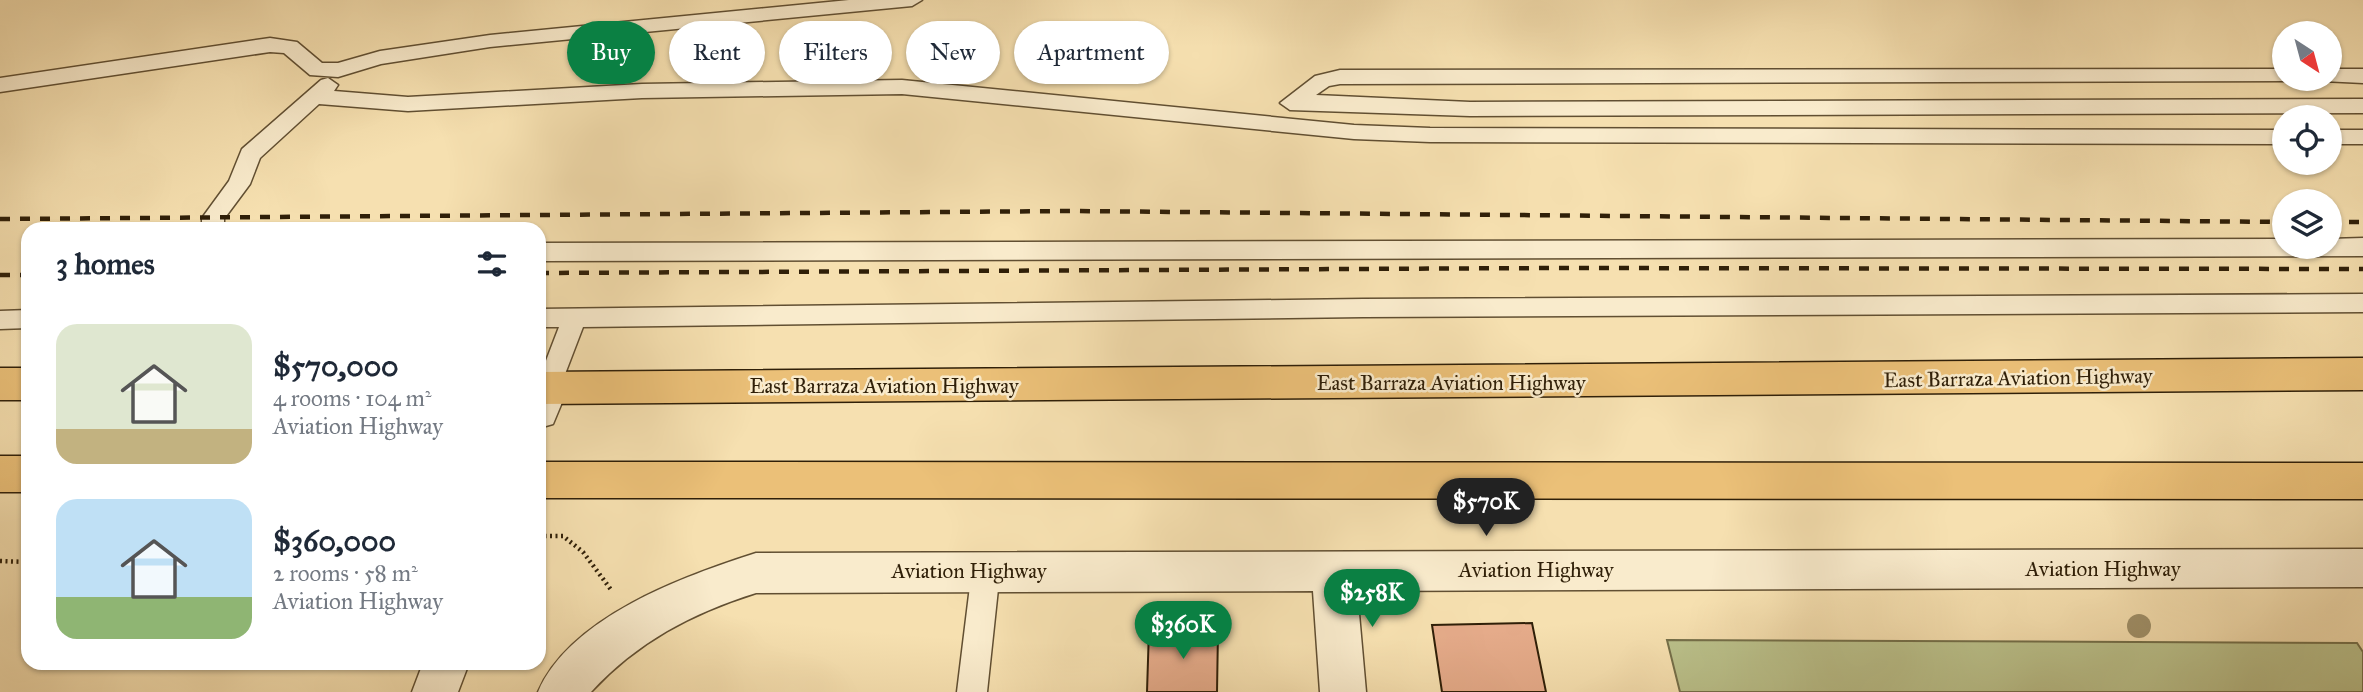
<!DOCTYPE html>
<meta charset="utf-8">
<style>
:root{--surface:#fff;--page:#f6f6f7;--text:#1f2937;--muted:#747a83;--accent:#0b8043}
body{margin:0;font-family:"IM FELL Great Primer",serif;background:var(--page);color:var(--text);height:100vh;display:flex;flex-direction:column;font-size:26px;white-space:nowrap}
*{box-sizing:border-box;margin:0}
p{font-size:23px;color:var(--muted)}
.icon{flex:none;width:38px;height:38px;fill:none;stroke:currentColor;stroke-width:2;stroke-linecap:round;stroke-linejoin:round}
.map{position:relative;flex:1;overflow:hidden}
.panel{position:absolute;left:21px;top:222px;width:525px;height:448px;display:flex;flex-direction:column;background:var(--surface);border-radius:21px;box-shadow:0 2px 5px #0004}
.panel>*{flex:none}
.banner{position:absolute;left:567px;top:21px;width:665px;height:63px;display:flex;gap:14px}
.needle{width:46px;rotate:144deg}
.fabs{position:absolute;left:2272px;top:21px;display:grid;gap:14px}
.fabs a{display:grid;place-items:center;width:70px;height:70px;border-radius:50%;background:var(--surface);box-shadow:0 2px 5px #0004;font-size:35px}
.price{position:absolute;translate:-50% -60px;padding:0 16px;border-radius:24px;background:var(--accent);color:#fff;font-size:23px;line-height:46px;filter:drop-shadow(0 2px 4px #0008)}
.price::after{content:'';position:absolute;left:50%;top:42px;width:21px;height:16px;margin-left:-10px;background:inherit;clip-path:polygon(0 0,100% 0,50% 100%)}
.price.active{background:#222;color:#fff}
ul{padding:0;list-style:none}
li{display:flex;align-items:center;gap:21px;height:175px;padding:0 35px}
li span{display:grid;place-items:center;flex:none;width:196px;height:140px;border-radius:21px;color:#555}
li>.icon{margin-inline-start:auto}
span .icon{width:84px;height:84px;fill:#fffc;stroke-width:1}
li b{font-size:30px}
h2{display:flex;justify-content:space-between;align-items:center;height:84px;padding:0 35px;font-size:30px}
.pill{padding:0 24px;border-radius:32px;background:var(--surface);box-shadow:0 2px 5px #0004;font-size:24px;line-height:63px}
.pill.active{background:var(--accent);color:#fff}
.map>svg:first-child{display:block}
</style>
<div class="map">
<svg width="2363" height="692" viewBox="0 0 2363 692">
<rect width="100%" height="100%" fill="#f6e0b0"/>
<filter id="stains"><feTurbulence type="fractalNoise" baseFrequency=".00286" numOctaves="4"/><feColorMatrix values="0 0 0 0 .2 0 0 0 0 .09 0 0 0 0 .02 0 0 0 .5 -.17"/></filter>
<radialGradient id="worn" r=".72"><stop offset=".6" stop-color="#630" stop-opacity="0"/><stop offset="1" stop-color="#630" stop-opacity=".3"/></radialGradient>
<path fill="#bbc28c" stroke="#75704a" stroke-width="2" d="M1667 640 2357 643 2363 652V692H1680Z"/>
<path fill="#e5ab8a" stroke="#2f1f08" stroke-width="2" d="M1532 623 1546 692H1442L1432 625Z
M1149 629 1218 630 1217 692H1147Z"/>
<g fill="none" stroke-linecap="round" stroke-linejoin="round">
<defs>
<path id="service" d="M849 0H922L912 6 490 47 381 64 338 77 310 75 284 53 270 52 0 92V78L270 38 297 42 322 63H338L380 51 490 35Z
M2284 69V79L2291 81 1340 84 1329 86 1316 95 1470 102 2363 99V113L1470 116 1290 110 1280 103 1315 76 1340 70Z
M2329 69H2363V83L2322 81 2329 79Z
M328 78 338 85 334 91 408 97 642 84 902 80 1354 125 1430 128 2284 130V144L1430 142 1354 139 902 94 642 98 408 111 319 104 260 158 250 184 224 219V229H202V218L229 181 242 149 321 80Z
M2329 130H2363V144H2329Z
M2363 238V256L539 261V243L2284 239V247H2329V239Z
M2363 294V312L1363 317 583 327 557 395 548 398 539 395V379L559 327H539V309L1363 299Z
M28 310V328L0 329V311Z
M986 558 996 561 1000 570 987 692H957L972 570 976 561Z"/>
<path id="minor" d="M2363 549V587L1357 591 1366 692H1320L1313 591 756 593C692 613 637 642 591 692H538C570 617 684 576 756 553Z"/>
<path id="tertiary" d="M548 372 562 377 568 388 553 424 539 428V375Z
M423 663H469L458 692H412Z"/>
<path id="primary" d="M2363 358V390L539 404V372Z
M0 368H28V400H0Z
M0 456H28V492H0Z
M539 462 2363 463V499L539 498Z"/>
</defs>
<use href="#service" stroke="#614f32" stroke-width="3"/>
<use href="#minor" stroke="#614f32" stroke-width="3"/>
<use href="#tertiary" stroke="#614f32" stroke-width="3"/>
<use href="#primary" stroke="#2f1f08" stroke-width="3"/>
<path stroke="#2f1f08" stroke-width="4.5" stroke-dasharray="2 3.5" stroke-linecap="butt" d="M539 536H563L583 552 612 591
M0 561 28 562"/>
<use href="#service" fill="#f9ebcc" fill-rule="evenodd"/>
<use href="#minor" fill="#f9ebcc" fill-rule="evenodd"/>
<use href="#tertiary" fill="#f9ebcc" fill-rule="evenodd"/>
<use href="#primary" fill="#ebc078" fill-rule="evenodd"/>
<path stroke="#2f1f08" stroke-width="4.5" stroke-dasharray="10 10" stroke-linecap="butt" d="M0 219 1072 211 2284 222
M2329 222H2363
M539 273 1555 268 2363 269
M0 275H28"/>
</g>
<circle fill="#a0916a" cx="2139" cy="626" r="12"/>
<g text-anchor="middle" stroke-width="5" stroke-linejoin="round" paint-order="stroke">
<g font-size="21" fill="#2f1f08" stroke="#f9ebcc">
<text transform="translate(2018 378) rotate(-1)" y="7">East Barraza Aviation Highway</text>
<text x="1451" y="390">East Barraza Aviation Highway</text>
<text x="884" y="393">East Barraza Aviation Highway</text>
<text x="2103" y="576">Aviation Highway</text>
<text x="1536" y="577">Aviation Highway</text>
<text x="969" y="578">Aviation Highway</text>
</g>
</g>
<rect width="100%" height="100%" filter="url(#stains)"/>
<rect width="100%" height="100%" fill="url(#worn)"/>
</svg>
<div class="fabs">
<a><svg class="needle" viewBox="-14 -14 28 28"><path d="M0-13l5 13h-10z" fill="#e53935"/><path d="M0 13l5-13h-10z" fill="#747a83"/></svg></a>
<a><svg class="icon" aria-label="locate" viewBox="0 0 24 24"><circle cx="12" cy="12" r="6"/><path d="M12 2v4M12 18v4M2 12h4M18 12h4"/></svg></a>
<a><svg class="icon" aria-label="layers" viewBox="0 0 24 24"><path d="M12 4l9 5-9 5-9-5zM3 14l9 5 9-5"/></svg></a>
</div>
<b class="price active" style="left:1486px;top:538px">$570K</b>
<b class="price" style="left:1372px;top:629px">$258K</b>
<b class="price" style="left:1183px;top:661px">$360K</b>
<div class="banner">
<a class="pill active">Buy</a>
<a class="pill">Rent</a>
<a class="pill">Filters</a>
<a class="pill">New</a>
<a class="pill">Apartment</a>
</div>
<section class="panel">
<h2>3 homes<svg class="icon" aria-label="filters" viewBox="0 0 24 24"><path d="M4 7h16M4 17h16"/><circle cx="9" cy="7" r="2"/><circle cx="15" cy="17" r="2"/></svg></h2>
<ul>
<li><span style="background:linear-gradient(#dfe7d0 75%,#c2b280 0)"><svg class="icon" aria-label="home" viewBox="0 0 24 24"><path d="M3 11l9-7 9 7M6 9v11h12V9"/></svg></span><div><b>$570,000</b><p>4 rooms · 104 m²</p><p>Aviation Highway</p></div></li>
<li><span style="background:linear-gradient(#bfe0f5 70%,#8fb573 0)"><svg class="icon" aria-label="home" viewBox="0 0 24 24"><path d="M3 11l9-7 9 7M6 9v11h12V9"/></svg></span><div><b>$360,000</b><p>2 rooms · 58 m²</p><p>Aviation Highway</p></div></li>
</ul>
</section>
</div>
